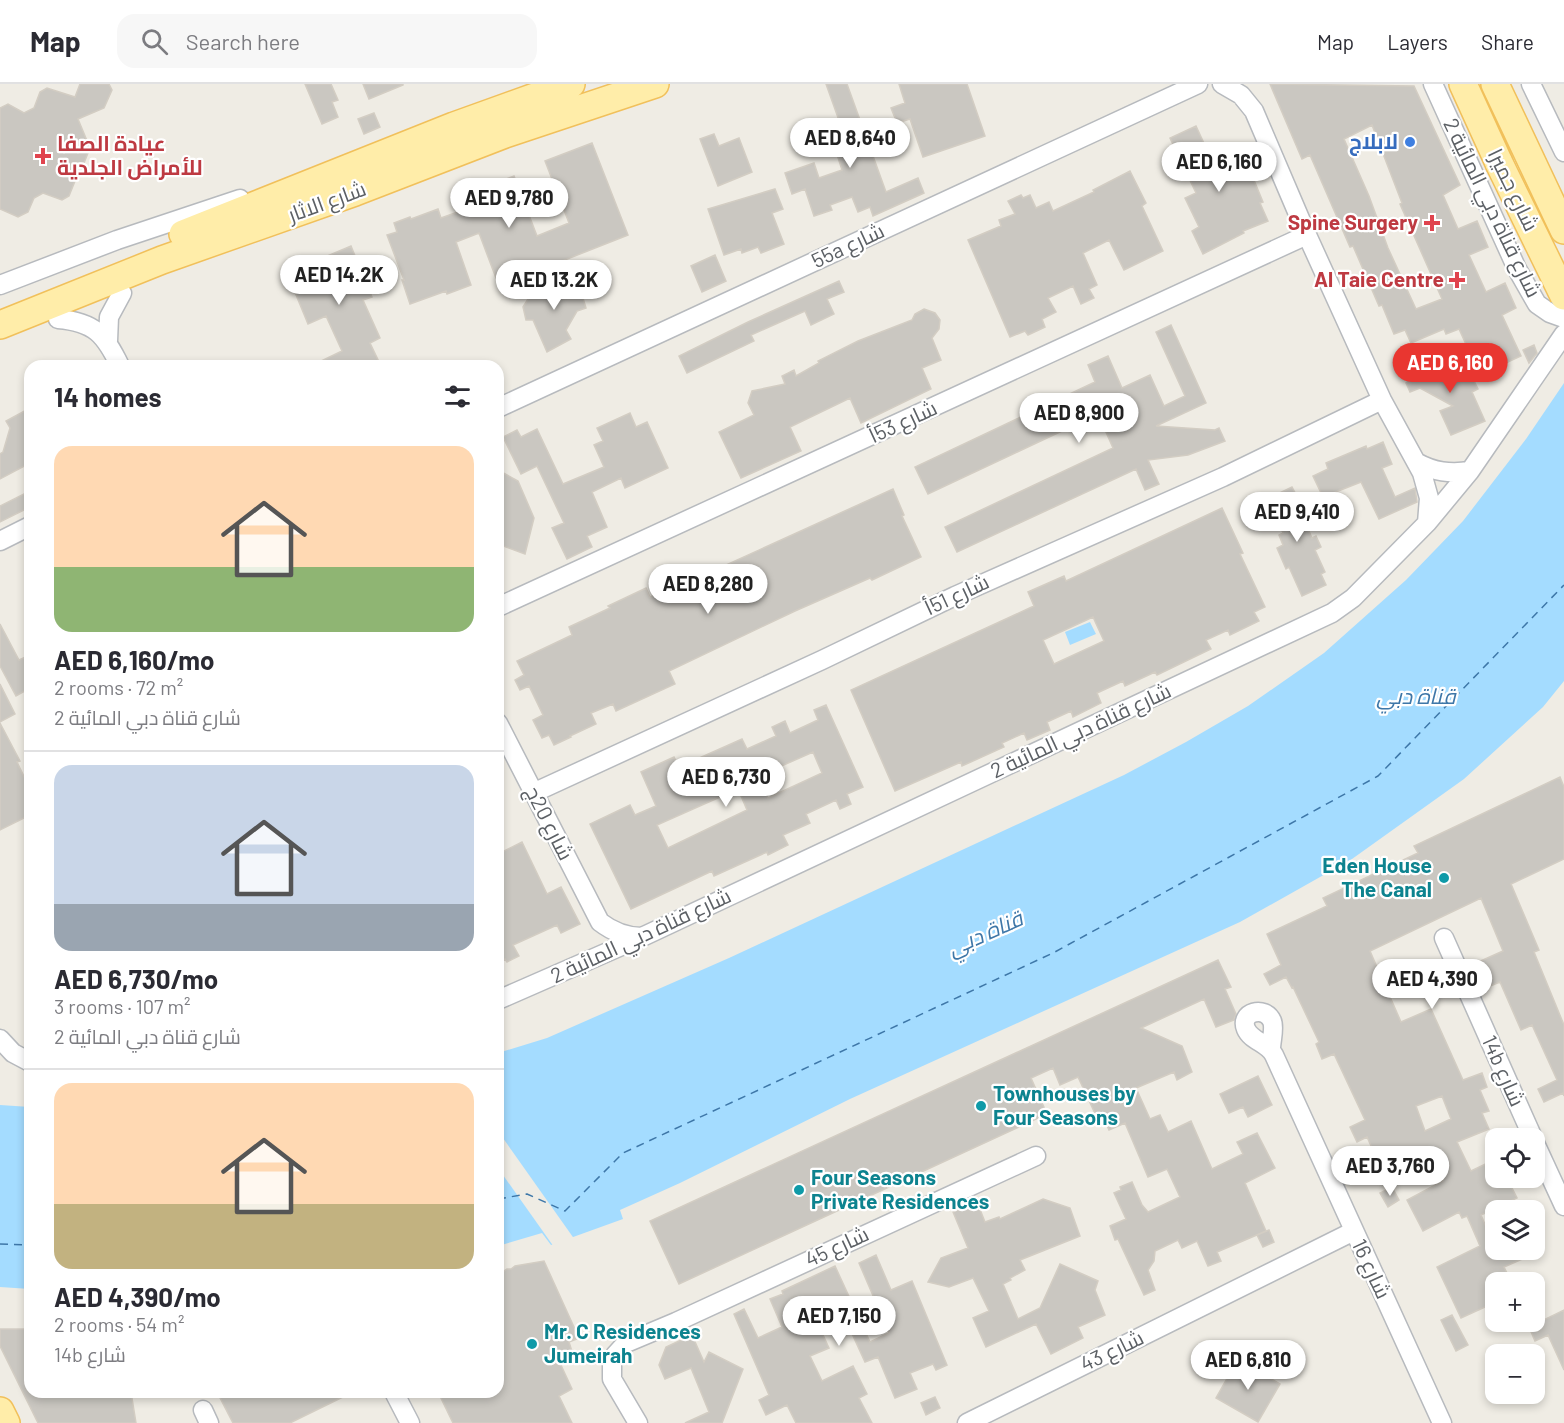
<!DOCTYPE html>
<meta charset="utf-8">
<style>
:root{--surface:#fff;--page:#f7f7f7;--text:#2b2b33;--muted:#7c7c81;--line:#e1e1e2;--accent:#e93630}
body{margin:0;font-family:Barlow,Cairo,sans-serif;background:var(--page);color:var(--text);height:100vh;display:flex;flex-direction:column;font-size:22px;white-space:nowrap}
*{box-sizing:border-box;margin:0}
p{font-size:20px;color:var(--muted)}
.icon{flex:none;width:33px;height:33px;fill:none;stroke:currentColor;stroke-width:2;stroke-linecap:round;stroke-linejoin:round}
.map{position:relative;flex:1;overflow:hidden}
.panel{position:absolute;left:24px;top:276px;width:480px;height:1038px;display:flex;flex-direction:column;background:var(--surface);border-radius:18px;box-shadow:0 3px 9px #0003}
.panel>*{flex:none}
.tools{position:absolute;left:1485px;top:1044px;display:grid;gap:12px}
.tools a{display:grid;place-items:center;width:60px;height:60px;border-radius:12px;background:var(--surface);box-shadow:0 3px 9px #0003;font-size:30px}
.price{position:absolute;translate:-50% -51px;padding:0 14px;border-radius:21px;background:#fff;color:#222;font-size:20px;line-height:39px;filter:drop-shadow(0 2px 3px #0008)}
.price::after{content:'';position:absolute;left:50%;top:36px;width:18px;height:14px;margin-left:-9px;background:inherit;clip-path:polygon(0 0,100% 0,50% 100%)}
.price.current{background:var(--accent);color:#fff}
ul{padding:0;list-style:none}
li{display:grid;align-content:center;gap:12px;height:318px;padding:0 30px}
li+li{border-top:2px solid var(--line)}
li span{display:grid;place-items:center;height:186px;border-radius:18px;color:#555}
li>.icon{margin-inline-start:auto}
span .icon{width:108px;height:108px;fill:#fffc;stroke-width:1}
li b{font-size:26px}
h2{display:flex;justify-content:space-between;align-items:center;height:72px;padding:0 30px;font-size:26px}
header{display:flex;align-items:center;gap:36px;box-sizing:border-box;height:84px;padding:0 30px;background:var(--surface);border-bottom:2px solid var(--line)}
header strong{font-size:28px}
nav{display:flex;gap:33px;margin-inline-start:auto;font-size:21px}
.search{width:420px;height:54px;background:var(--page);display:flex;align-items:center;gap:15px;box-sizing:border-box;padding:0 21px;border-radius:18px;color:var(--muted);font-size:22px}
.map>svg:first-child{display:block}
</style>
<header>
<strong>Map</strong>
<div class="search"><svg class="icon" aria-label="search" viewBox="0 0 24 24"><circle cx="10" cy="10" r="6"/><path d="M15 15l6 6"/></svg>Search here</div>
<nav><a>Map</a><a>Layers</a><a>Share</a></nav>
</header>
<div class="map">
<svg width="1564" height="1339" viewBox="0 0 1564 1339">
<rect width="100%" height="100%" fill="#efece4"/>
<path fill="#a4dcff" d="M1564 299V597L1543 623 1464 695 1352 775 1240 838 850 1015 680 1099 620 1126 623 1135 551 1161 542 1149 498 1162V969L547 954 729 874 1124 691 1186 658 1248 622 1324 569 1406 496 1463 437 1526 355Z
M1090 538 1096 550 1070 561 1065 548Z
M0 1021 30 1023V1205L0 1203Z"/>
<path fill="#efece4" d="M498 1047 575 1156 554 1163 498 1084Z"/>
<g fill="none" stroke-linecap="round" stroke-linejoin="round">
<path stroke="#3e77a8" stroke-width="1.5" stroke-dasharray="8 6" stroke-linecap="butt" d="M498 1115 527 1110 565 1127 623 1069 1053 869 1378 692 1564 501
M0 1160 30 1161"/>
</g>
<path fill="#cac7c1" stroke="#d3cdc3" stroke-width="1.5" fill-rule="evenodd" d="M80 0H109L112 6 104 24 78 35 90 64 84 79 72 83 77 92 69 112 62 116 43 109 34 114 28 128 18 133 0 125V24L8 20 24 29 34 24 40 8 47 4 75 13Z
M305 0H331L338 16 332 18 338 33 322 40Z
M363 0H403V1L369 15Z
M826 0H847L886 108 918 94 924 109 873 132 870 123 858 128 852 113 830 121 832 126 814 132 805 105 792 110 785 89 814 79 819 94 842 86 834 61 846 56Z
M899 0H967L985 52 923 73 910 35 897 39 891 24 905 19Z
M1270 0 1414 2 1460 101 1443 111 1458 145 1477 137 1488 163 1469 171 1486 208 1505 199 1516 224 1502 231 1521 272 1480 291 1459 245 1446 250 1444 245 1411 259 1405 246 1394 250 1382 221 1379 222 1353 162 1350 163 1310 71 1302 75ZM1372 41 1402 119 1400 120 1442 215 1416 225 1388 164 1369 112 1344 55Z
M374 29 380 43 364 50 358 35Z
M1196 42 1215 83 1246 69 1253 82 1249 84 1263 118 1260 119 1268 137 1243 147 1244 149 1203 170 1192 147 1199 143 1185 114 1196 109 1170 54Z
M714 50 719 62 739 54 752 88 718 102 700 55Z
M592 59 628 151 499 202 479 149 456 158 471 201 447 210 446 207 410 220 402 196H404L387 151 397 148 394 139 410 133 411 135 438 125 441 134 469 124 464 111 514 92 537 152 569 139 545 77Z
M1130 87 1146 119 1142 122 1163 167 1124 186 1109 156 1083 169 1097 201 1089 205 1094 214 1081 220 1073 202 1048 214 1056 228 1042 235 1045 243 1028 251 1025 247 1010 253 968 156 1001 142 999 136 1015 130 1008 117 1021 111 1023 114 1030 111 1036 124 1049 118 1053 127 1094 108 1093 106Z
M775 105 783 125 772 129 784 160 761 169 758 163 742 169 741 165 724 171 708 125Z
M351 162 372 213 363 216 380 254 370 259 381 282H311L342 267 326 232 308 240 287 189Z
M715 171 726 197 702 208 691 182Z
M542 193 551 205 578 198 586 224 577 227 566 246 571 255 547 268 533 236H526L523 223Z
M839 197 844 208 827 215 834 230 811 241 805 227 751 251 754 257 687 289 679 272 748 238Z
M924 225 935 229 940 236 939 245 932 254 941 276 922 284 931 305 861 339 850 314 790 343 801 367 741 394 719 348 754 331 748 319 752 307 785 300 782 292 794 286 796 292 819 279 818 277 858 257 912 236 915 230Z
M1171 241 1206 319 1156 342 1215 346 1219 344 1225 357 1188 371 1148 376 1159 400 1145 406 1136 385 957 468 945 443 1113 364 1098 330 928 410 915 383 1095 298 1088 281 1108 272 1122 304 1150 291 1164 322 1185 312 1156 248Z
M1534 261 1537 269 1529 279 1523 266Z
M1433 278 1472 293 1478 305 1472 308 1485 337 1451 351 1440 327 1453 322 1420 304 1410 308 1406 299 1415 291 1418 280Z
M30 324V379L0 395V370L3 368 10 344 6 337Z
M630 329 636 343 647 338 668 384 625 404 621 394 592 408 607 443 587 452 592 463 567 475 552 444 564 439 537 382 521 390 503 353 517 346 521 353 537 345 563 400 604 383 594 361 603 357 597 344Z
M1383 358 1392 380 1382 384 1395 413 1415 404 1417 418 1379 435 1361 398 1323 413 1313 392 1328 385 1326 379 1366 362 1367 365Z
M498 386 518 397 534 434 525 470 498 460Z
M1292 403 1304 425 1300 427 1312 454 1316 452 1321 463 1315 466 1325 488 1321 490 1326 501 1302 512 1289 483 1286 485 1277 464 1283 461 1279 451 1283 449 1267 415Z
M893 405 904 431 902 432 921 473 872 496 870 494 795 527 669 587 675 600 616 627 613 620 591 629 596 640 570 652 571 653 554 661 549 651 542 654 533 636 543 631 529 602 520 606 515 596 524 591 517 577 572 551 569 543 610 524 608 522 646 504 650 513 702 492Z
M30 407V423L0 438V422Z
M1222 424 1243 469 1240 470 1265 523 1254 528 1259 537 1230 551 1228 546 1206 556 1211 565 1157 591 1155 588 1125 602 1123 597 1097 609 1101 619 1073 633 1071 627 1047 638 1050 646 1027 656 1024 649 1002 659 1004 663 962 682 961 678 895 707 851 606 1034 522 1028 508 1064 492 1066 497ZM1093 533 1104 557 1054 580 1043 556Z
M0 540 19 576 30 571V604L16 612 0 582Z
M0 600 15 630 0 638Z
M826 621 863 703 847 710 851 720 840 725 836 716 806 730 810 739 783 751 788 761 768 771 767 768 714 792 712 787 631 825 590 740 630 721 635 731 656 722 641 688 674 673 679 683 742 655 747 665 776 652 772 643 785 637 790 649 818 636 814 626ZM813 668 822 689 768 714 759 692ZM738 705 747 726 668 764 657 741Z
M0 639 20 677 17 678 30 705V731L0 746Z
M1560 693 1564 703V775L1511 800 1539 866 1534 868 1564 941V1012L1563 1009 1544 1018 1538 1005 1557 996 1532 941 1521 946 1500 898 1490 902 1478 878 1503 867 1481 814 1370 867 1401 938 1431 925 1463 996 1482 989 1487 1003 1480 1006 1489 1027 1482 1029 1489 1045 1457 1058 1471 1087 1496 1075V1094H1507L1517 1114 1481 1131 1496 1166H1543L1504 1183 1507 1189 1496 1194V1218L1461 1234 1437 1183 1480 1162 1467 1132 1462 1134 1459 1128 1423 1147 1407 1116 1443 1097 1428 1065 1382 1086 1367 1053 1357 1058 1350 1043 1365 1036 1334 970 1322 975 1316 960 1319 958 1293 903 1292 904 1286 893 1270 901 1264 890 1281 881 1267 850 1327 822 1323 814 1418 769 1414 762ZM1442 1012 1451 1035 1425 1047 1416 1022Z
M522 758 547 810 561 803 580 840 561 849 557 841 513 861 519 872 507 878 505 875 498 878V770Z
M1218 876 1231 903 1225 905 1236 930 1234 936 1216 943 1204 915 1141 944 1182 962 1192 988 1177 996 1174 988 1136 1004 1150 1035 1160 1031 1168 1048 1191 1037 1212 1085 1243 1070 1237 1058 1257 1049 1275 1084 1245 1099 1266 1147 1217 1168 1221 1177 1208 1182 1197 1157 1182 1164 1178 1156 1155 1167 1154 1177 1148 1186 1155 1206 1144 1211 1118 1155 1115 1156 1110 1142 1126 1135 1114 1109 1121 1106 1120 1103 1132 1098 1142 1121 1148 1128 1180 1113 1167 1085 1148 1093 1125 1039 1109 1046 1103 1033 1098 1036 1078 993 1060 1001 1053 984 1031 994 1047 1030 679 1200 650 1137Z
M1258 992 1272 1021 1248 1033 1243 1023 1229 1029 1220 1010Z
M1392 1103 1399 1116 1388 1123 1380 1109Z
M1043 1115 1070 1124 1080 1152 1020 1176 1025 1186 1010 1194 1011 1196 1003 1200 1018 1235 1040 1224 1060 1180 1098 1197 1095 1206 1105 1231 1078 1243 1083 1254 1051 1270 1036 1240 986 1263 973 1234 989 1227 973 1194 949 1203 928 1198 941 1174 968 1164 953 1128 977 1118 985 1138 999 1133 1000 1135Z
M1269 1146 1274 1158 1263 1163 1257 1151Z
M876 1171 891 1206 912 1197 947 1281 936 1286 933 1280 910 1289 917 1305 895 1314 878 1273 865 1278 838 1219 814 1231 829 1264 810 1272 822 1297 853 1282 867 1310 859 1314 872 1339H796L787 1321 766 1331 759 1316 769 1311 734 1230 744 1225 758 1254 782 1243 770 1215 783 1210 782 1207 835 1182 870 1258 889 1249 859 1179Z
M544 1177 579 1254 569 1258 574 1274 560 1279 572 1305 559 1312 572 1339H453L438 1308H498V1191L507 1185H511L515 1182Z
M1564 1226V1286L1548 1251 1535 1257 1529 1243Z
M1452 1231 1468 1261 1456 1267 1441 1236Z
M0 1245H30V1308H131L136 1339H38L0 1262Z
M692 1251 704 1278 709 1268 743 1285 722 1339H685L709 1328 691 1284 665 1295 659 1281 666 1263Z
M1238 1275 1280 1300 1258 1338 1216 1314Z
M217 1308H353L290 1339H233Z
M935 1313 940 1324 926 1331 921 1319Z"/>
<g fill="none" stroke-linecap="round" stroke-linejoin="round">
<defs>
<path id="street" d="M1222 0 1241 11 1254 27 1307 151 1382 316 1422 389 1429 414 1427 439
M1433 0 1517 185 1537 220 1550 229 1564 234
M1531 0 1564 68
M0 201 117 156 240 115
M58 235C95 238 105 251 120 282
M108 257 109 233 122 209
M498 324 1198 0
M1416 378C1434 388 1450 390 1470 387
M0 457 30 442
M498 523 1307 151
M498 639 600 838C613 848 626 853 642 853
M533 709 822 576 955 512 1223 393 1382 316
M1444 854 1533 1054
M498 916 642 853 1332 529 1353 514 1427 439 1470 387 1564 250
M0 955 13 969 30 978
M1271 965C1271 957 1275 944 1272 937 1265 921 1239 928 1246 945 1251 957 1268 959 1274 971L1442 1339
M1534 1057 1564 1122
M395 1310 410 1339
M203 1326 209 1339
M638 1339 612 1295V1278L615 1271 626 1259 676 1238 1036 1072
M967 1339 1354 1147"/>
<path id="primary" d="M1463 0 1499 79
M1495 0 1564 146
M183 150 454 42 571 0
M0 241 162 176 355 108 505 50 655 0
M0 1327 6 1339"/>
</defs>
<use href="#street" stroke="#b7babe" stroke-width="21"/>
<use href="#primary" stroke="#f1c05b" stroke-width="30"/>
<use href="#street" stroke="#fff" stroke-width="18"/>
<use href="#primary" stroke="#ffeda9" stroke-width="27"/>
<defs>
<path id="primary-bridge" d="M1499 79 1564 212"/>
</defs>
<use href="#primary-bridge" stroke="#f1c05b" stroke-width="30" stroke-linecap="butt"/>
<use href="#primary-bridge" stroke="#ffeda9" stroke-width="27"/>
</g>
<circle fill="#3f7fe0" stroke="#fff" stroke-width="2" cx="1410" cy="58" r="6"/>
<g fill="#e0444e" stroke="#fff" stroke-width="2">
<path d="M40 63h6v6h6v6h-6v6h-6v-6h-6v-6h6z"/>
<path d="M1429 130h6v6h6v6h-6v6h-6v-6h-6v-6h6z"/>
<path d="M1454 187h6v6h6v6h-6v6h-6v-6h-6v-6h6z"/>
</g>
<g fill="#0f9aa8" stroke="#fff" stroke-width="2">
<circle cx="1444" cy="794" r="6"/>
<circle cx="981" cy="1022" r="6"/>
<circle cx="799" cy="1106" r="6"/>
<circle cx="532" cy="1260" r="6"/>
</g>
<g text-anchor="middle" stroke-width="4.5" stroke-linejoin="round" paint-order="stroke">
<g font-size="21" font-weight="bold" fill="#366cbe" stroke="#fff" text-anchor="end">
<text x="1398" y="65">لابلاج</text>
</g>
<g font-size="21" font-weight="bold" fill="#be3a42" stroke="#fff" text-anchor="end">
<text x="57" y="67" text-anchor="start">عيادة الصفا<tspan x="57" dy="24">للأمراض الجلدية</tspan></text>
<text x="1418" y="146">Spine Surgery</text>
<text x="1444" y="203">Al Taie Centre</text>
</g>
<g font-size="21" fill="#5c6065" stroke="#fff">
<text transform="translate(1513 106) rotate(64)" y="7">شارع جميرا</text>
<text transform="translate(327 118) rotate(-20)" y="7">شارع الاثار</text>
<text transform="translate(1492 124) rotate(64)" y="7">شارع قناة دبي المائية 2</text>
<text transform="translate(848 162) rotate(-25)" y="7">55a شارع</text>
<text transform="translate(903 338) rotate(-25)" y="7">شارع 53أ</text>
<text transform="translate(957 511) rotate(-25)" y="7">شارع 51أ</text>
<text transform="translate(1081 647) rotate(-25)" y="7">شارع قناة دبي المائية 2</text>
<text transform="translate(549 739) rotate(63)" y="7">شارع 20ج</text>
<text transform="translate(641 852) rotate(-25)" y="7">شارع قناة دبي المائية 2</text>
<text transform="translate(1503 987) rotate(66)" y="7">14b شارع</text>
<text transform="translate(837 1163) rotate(-25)" y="7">شارع 45</text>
<text transform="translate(1371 1185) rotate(65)" y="7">شارع 16</text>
<text transform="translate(1112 1267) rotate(-26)" y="7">شارع 43</text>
</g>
<g font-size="21" font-weight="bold" fill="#0d838f" stroke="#fff" text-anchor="start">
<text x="1432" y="789" text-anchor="end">Eden House<tspan x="1432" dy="24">The Canal</tspan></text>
<text x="993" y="1017">Townhouses by<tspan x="993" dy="24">Four Seasons</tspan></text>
<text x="811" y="1101">Four Seasons<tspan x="811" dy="24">Private Residences</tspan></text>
<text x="544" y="1255">Mr. C Residences<tspan x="544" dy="24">Jumeirah</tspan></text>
</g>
<g font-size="22" font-style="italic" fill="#3e77a8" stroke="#fff">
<text x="1416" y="620">قناة دبي</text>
<text transform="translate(985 849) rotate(-24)" y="8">قناة دبي</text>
</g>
</g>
</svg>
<div class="tools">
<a><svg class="icon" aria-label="locate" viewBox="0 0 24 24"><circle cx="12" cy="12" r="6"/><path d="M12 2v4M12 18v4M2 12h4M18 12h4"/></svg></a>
<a><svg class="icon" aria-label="layers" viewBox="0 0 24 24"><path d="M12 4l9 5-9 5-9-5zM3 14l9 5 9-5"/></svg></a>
<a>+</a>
<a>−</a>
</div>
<b class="price" style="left:850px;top:85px">AED 8,640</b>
<b class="price" style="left:1219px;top:109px">AED 6,160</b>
<b class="price" style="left:509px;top:145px">AED 9,780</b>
<b class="price" style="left:339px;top:222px">AED 14.2K</b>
<b class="price" style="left:554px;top:227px">AED 13.2K</b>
<b class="price current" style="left:1450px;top:310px">AED 6,160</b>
<b class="price" style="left:1079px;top:360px">AED 8,900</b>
<b class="price" style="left:1297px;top:459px">AED 9,410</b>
<b class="price" style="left:708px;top:531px">AED 8,280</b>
<b class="price" style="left:726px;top:724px">AED 6,730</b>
<b class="price" style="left:1432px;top:926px">AED 4,390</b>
<b class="price" style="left:1390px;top:1113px">AED 3,760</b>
<b class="price" style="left:839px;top:1263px">AED 7,150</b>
<b class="price" style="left:1248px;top:1307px">AED 6,810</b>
<section class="panel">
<h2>14 homes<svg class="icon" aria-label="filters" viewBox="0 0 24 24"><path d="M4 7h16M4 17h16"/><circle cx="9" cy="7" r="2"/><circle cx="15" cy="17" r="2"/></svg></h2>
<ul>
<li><span style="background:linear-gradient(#ffd9b3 65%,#8fb573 0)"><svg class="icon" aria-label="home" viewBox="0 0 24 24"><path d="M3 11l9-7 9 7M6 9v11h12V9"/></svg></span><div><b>AED 6,160/mo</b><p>2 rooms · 72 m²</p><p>شارع قناة دبي المائية 2</p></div></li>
<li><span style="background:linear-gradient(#c9d6e8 75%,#9aa5b1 0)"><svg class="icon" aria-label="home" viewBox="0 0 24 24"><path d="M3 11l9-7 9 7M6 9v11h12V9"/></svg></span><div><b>AED 6,730/mo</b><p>3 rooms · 107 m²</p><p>شارع قناة دبي المائية 2</p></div></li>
<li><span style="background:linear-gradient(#ffd9b3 65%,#c2b280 0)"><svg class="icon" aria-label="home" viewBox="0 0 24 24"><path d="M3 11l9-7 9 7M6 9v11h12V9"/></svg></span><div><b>AED 4,390/mo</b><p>2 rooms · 54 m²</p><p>14b شارع</p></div></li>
</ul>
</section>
</div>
